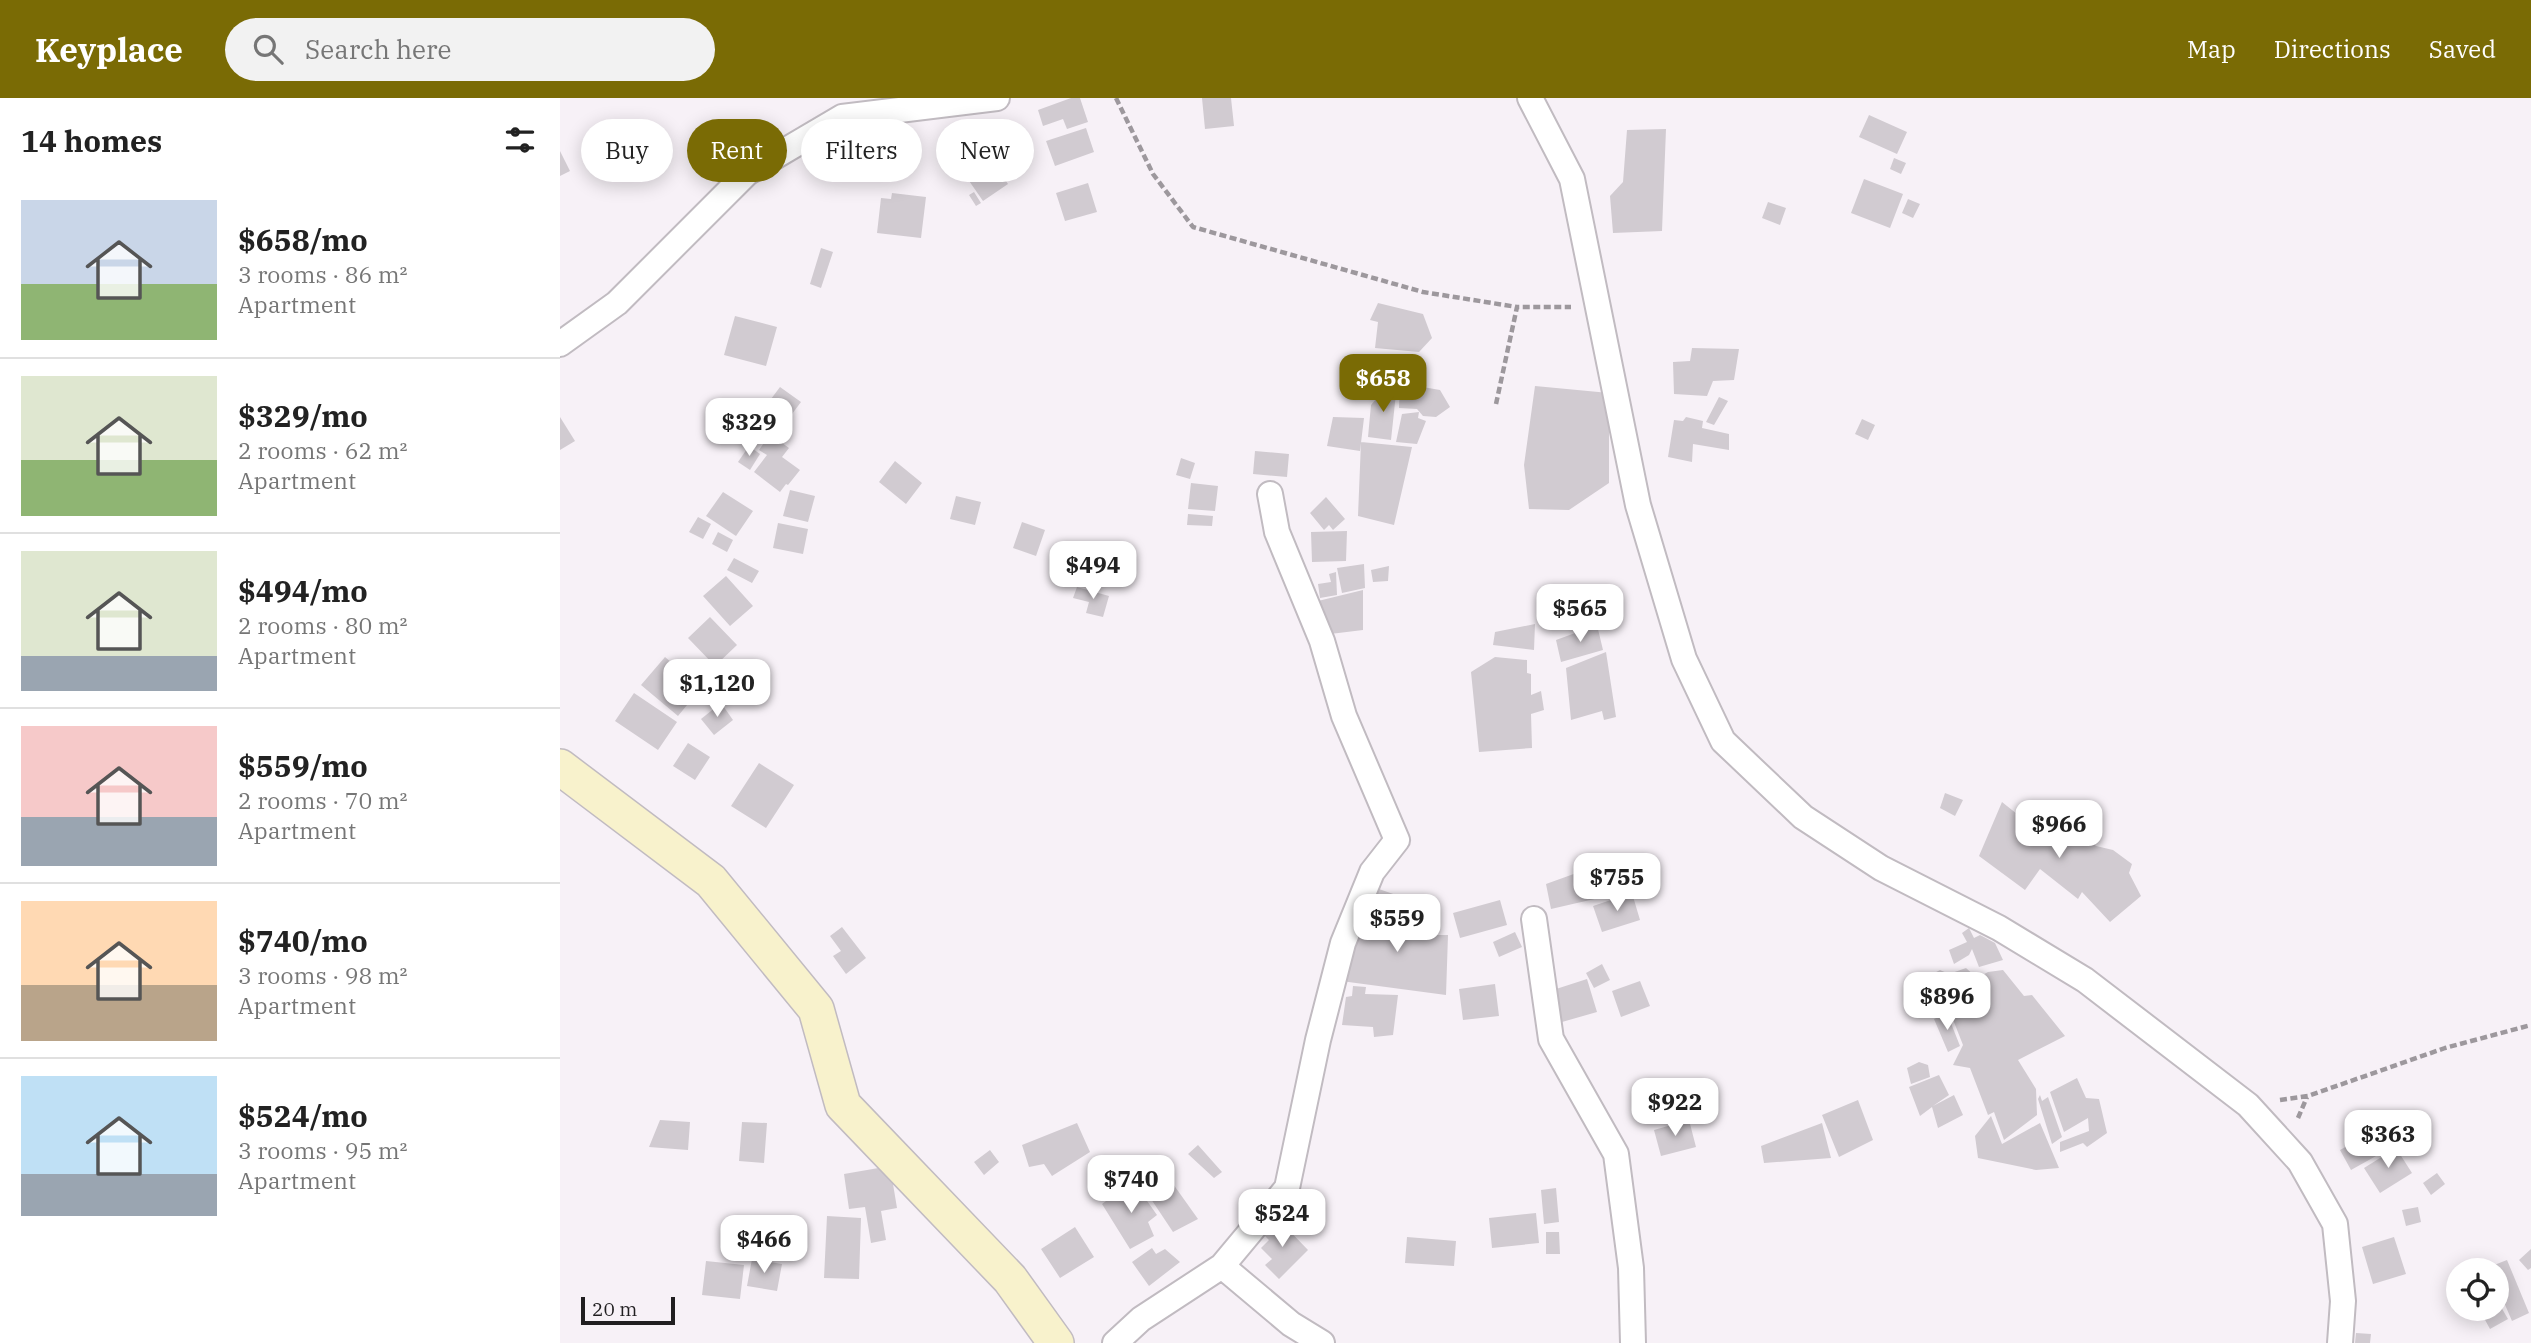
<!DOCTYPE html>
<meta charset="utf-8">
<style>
:root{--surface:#fff;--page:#f2f2f2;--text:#222;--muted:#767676;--line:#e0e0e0;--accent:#7a6b05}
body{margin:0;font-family:"IBM Plex Serif",serif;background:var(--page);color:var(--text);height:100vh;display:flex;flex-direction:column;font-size:26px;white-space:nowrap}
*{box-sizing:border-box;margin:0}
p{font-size:23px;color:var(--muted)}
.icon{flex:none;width:38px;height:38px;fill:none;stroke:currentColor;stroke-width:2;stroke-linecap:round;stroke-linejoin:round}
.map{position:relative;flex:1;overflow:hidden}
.side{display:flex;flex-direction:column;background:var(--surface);width:560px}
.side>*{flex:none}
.banner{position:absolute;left:21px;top:21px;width:665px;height:63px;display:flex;gap:14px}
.buttons{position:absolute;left:1886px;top:1160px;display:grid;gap:14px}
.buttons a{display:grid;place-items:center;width:63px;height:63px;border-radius:50%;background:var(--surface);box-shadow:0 4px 18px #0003;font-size:35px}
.scale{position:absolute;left:21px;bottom:18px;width:94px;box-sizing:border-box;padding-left:7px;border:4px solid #201e20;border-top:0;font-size:19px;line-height:24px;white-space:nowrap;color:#201e20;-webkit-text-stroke:5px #f7f1f7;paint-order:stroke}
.price{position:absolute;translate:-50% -60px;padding:0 16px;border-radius:14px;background:#fff;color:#222;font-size:23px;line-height:46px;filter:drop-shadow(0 2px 4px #0008)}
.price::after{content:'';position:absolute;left:50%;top:42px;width:21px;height:16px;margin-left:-10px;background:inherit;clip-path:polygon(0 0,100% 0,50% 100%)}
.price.current{background:var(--accent);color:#fff}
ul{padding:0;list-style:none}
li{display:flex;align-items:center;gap:21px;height:175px;padding:0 21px}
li+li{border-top:2px solid var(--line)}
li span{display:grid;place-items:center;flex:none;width:196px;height:140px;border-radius:0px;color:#555}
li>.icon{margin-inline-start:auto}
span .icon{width:84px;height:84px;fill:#fffc;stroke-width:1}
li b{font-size:30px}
h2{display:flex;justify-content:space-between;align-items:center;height:84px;padding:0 21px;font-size:30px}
.chip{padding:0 24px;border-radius:32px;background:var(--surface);box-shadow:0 4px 18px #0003;font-size:24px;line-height:63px}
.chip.current{background:var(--accent);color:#fff}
header{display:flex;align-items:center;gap:42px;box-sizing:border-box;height:98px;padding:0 35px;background:var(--accent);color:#fff}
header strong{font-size:33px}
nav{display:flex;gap:38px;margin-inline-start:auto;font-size:24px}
.search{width:490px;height:63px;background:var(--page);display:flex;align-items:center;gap:18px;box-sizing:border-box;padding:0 24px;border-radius:38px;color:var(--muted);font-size:26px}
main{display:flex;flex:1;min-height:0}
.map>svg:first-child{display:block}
</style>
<header>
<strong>Keyplace</strong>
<div class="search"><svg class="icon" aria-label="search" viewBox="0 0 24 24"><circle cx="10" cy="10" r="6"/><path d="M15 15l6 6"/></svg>Search here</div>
<nav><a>Map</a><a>Directions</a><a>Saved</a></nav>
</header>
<main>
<section class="side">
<h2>14 homes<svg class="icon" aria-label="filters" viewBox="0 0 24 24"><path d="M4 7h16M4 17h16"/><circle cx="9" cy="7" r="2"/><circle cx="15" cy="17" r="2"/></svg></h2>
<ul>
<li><span style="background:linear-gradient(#c9d6e8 60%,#8fb573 0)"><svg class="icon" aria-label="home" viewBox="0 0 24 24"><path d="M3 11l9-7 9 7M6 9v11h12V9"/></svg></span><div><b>$658/mo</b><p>3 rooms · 86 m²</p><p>Apartment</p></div></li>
<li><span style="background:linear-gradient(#dfe7d0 60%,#8fb573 0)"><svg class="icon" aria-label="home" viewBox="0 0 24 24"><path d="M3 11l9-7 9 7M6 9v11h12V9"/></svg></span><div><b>$329/mo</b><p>2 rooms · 62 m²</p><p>Apartment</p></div></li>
<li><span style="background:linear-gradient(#dfe7d0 75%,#9aa5b1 0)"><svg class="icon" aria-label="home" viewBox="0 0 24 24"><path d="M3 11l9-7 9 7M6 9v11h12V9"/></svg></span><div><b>$494/mo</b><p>2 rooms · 80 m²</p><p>Apartment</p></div></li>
<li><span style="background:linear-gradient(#f6c9c9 65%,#9aa5b1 0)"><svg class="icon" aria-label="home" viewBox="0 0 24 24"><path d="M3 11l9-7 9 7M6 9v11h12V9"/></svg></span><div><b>$559/mo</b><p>2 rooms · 70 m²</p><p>Apartment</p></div></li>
<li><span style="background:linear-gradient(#ffd9b3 60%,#b9a48a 0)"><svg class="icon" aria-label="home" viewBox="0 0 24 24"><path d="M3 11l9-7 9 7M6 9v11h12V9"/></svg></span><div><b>$740/mo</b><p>3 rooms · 98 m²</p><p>Apartment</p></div></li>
<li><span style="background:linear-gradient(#bfe0f5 70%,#9aa5b1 0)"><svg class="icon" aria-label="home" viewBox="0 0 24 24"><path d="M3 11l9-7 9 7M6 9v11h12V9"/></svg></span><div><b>$524/mo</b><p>3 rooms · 95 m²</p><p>Apartment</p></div></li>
</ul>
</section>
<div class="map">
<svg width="1971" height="1245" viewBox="0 0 1971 1245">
<rect width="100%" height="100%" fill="#f7f1f7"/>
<path fill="#d1cbd1" d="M511 0H520L528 24 507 31 503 21 483 28 478 12Z
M642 0H671L674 28 645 31Z
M1309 17 1347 34 1337 56 1299 39Z
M526 30 534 54 495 68 486 43Z
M1106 31 1102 133 1053 135 1050 98 1063 84 1067 32Z
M0 53 10 73 0 78Z
M430 59 448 86 423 103 405 77Z
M1334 60 1346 65 1341 76 1330 71Z
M1304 81 1343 96 1330 130 1291 115Z
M528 85 537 114 505 123 496 95Z
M414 94 421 105 416 108 409 97Z
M332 95 366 99 361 140 317 135 321 100 331 101Z
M1348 101 1360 106 1353 120 1342 115Z
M1208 104 1226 110 1220 127 1202 120Z
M261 150 273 154 261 190 250 186Z
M818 205 863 216 872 240 859 254 815 250 818 224 810 222Z
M175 218 217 229 206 268 164 257Z
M1132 250 1179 251 1174 282 1153 283 1147 298 1114 296 1113 264 1130 263Z
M840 285 880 292 890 309 876 319 863 318 857 311 839 310Z
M829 286H837L831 342 808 339 811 307Z
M975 288 1049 295V385L1009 412 969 411 964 367Z
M220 289 241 304 223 328 202 313Z
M1159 299 1168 303 1154 327 1146 324Z
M859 314 858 320 866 323 857 346 836 344 842 316Z
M0 319 15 343 0 352Z
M773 319 804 320 800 353 767 348Z
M1126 319 1143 323 1142 330 1169 336V352L1133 346 1132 364 1108 359 1114 322 1123 323Z
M1302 321 1315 327 1308 342 1295 336Z
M210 336 229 350 222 359 240 372 228 387 226 386 220 394 194 374 207 357 199 352Z
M801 344 852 349 834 427 798 418Z
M189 348 200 356 190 372 178 364Z
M695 353 729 356 727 379 693 376Z
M621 360 635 365 630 381 616 377Z
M335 363 362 385 346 406 319 384Z
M631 385 658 388 655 413 628 411Z
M230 392 255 398 248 424 223 418Z
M163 394 193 413 176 438 146 418Z
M396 398 421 404 415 427 390 421Z
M766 399 785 421 773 432 769 427 764 432 750 415Z
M628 416 653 418 652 428 627 427Z
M138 419 151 426 143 441 129 434Z
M462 424 485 432 476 458 453 450Z
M218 425 248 431 243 456 213 450Z
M787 433 786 463 752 464 751 434Z
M158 434 173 442 167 454 152 446Z
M174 460 199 473 192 485 167 472Z
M804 466 805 490 782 495 777 470Z
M829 468 828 483 813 484 811 472Z
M776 474 777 497 760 500 758 486 771 484 769 476Z
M166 478 193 508 170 528 143 498Z
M517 489 549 498 543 519 526 515 529 504 513 500Z
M803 492V532L762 537 758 503Z
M150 519 177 547 155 568 128 540Z
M975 526 974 552 933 547 935 534Z
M1037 527 1043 552 1001 564 996 542Z
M1046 554 1056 619 1044 622 1042 613 1011 622 1006 570Z
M105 559 141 590 118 618 81 587Z
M935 559 967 562V575L971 576V597L981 593 984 612 971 616 972 650 919 654 911 574Z
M74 595 117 624 98 652 55 623Z
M161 605 173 622 154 637 141 621Z
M128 645 150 659 135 682 113 668Z
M199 665 234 687 206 730 171 708Z
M1385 695 1403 702 1395 718 1380 710Z
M1442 704 1457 716 1466 711 1506 732 1516 729 1536 748 1553 752 1572 766 1569 775 1581 798 1550 824 1522 794 1518 801 1480 771 1465 792 1419 758Z
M1047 764 1067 774 1069 793 991 811 986 786Z
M819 791 836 797 826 812 842 810 841 837H888L886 897 781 883Z
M1072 795 1080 822 1042 834 1033 808Z
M940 802 947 827 900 840 893 815Z
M282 829 306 860 286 876 273 858 281 853 270 838Z
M1409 830 1414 840 1420 837 1435 845 1443 862 1419 869 1412 851 1409 857 1394 866 1389 852 1407 844 1402 835Z
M955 834 962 849 939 859 933 844Z
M1042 866 1050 882 1034 890 1026 875Z
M1406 870 1417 880 1428 874 1443 872 1464 898 1472 897 1505 938 1458 962 1476 991 1477 1017 1444 1042 1434 1014 1428 1017 1410 970 1393 967 1403 947 1392 919 1379 906 1394 896 1398 899 1396 892 1375 905 1361 882 1380 872 1389 876Z
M1027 881 1037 914 1002 924 993 892Z
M1080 883 1090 908 1061 919 1052 893Z
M935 886 939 918 903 922 899 891Z
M793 888 806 889 805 896 838 897 833 937 814 939 813 929 782 927 786 899 792 898Z
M1387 915 1400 948 1388 954 1374 921Z
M1359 964 1368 967 1370 979 1351 986 1347 970Z
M1379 977 1389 997 1373 1008 1394 997 1403 1017 1378 1030 1372 1009 1360 1018 1349 989Z
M1517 980 1526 1000 1539 1001 1547 1035 1527 1049 1523 1045 1500 1054V1044L1529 1033 1528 1020 1504 1034 1490 994Z
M1480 997 1482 1003 1488 999 1502 1039 1492 1046 1478 1001Z
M1298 1002 1313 1042 1279 1059 1262 1017Z
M1431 1018 1442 1046 1480 1025 1499 1070 1476 1072 1418 1060 1415 1038Z
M100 1022 130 1024 128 1052 89 1049Z
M1129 1022 1136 1049 1101 1058 1094 1032Z
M182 1024 207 1025 204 1065 179 1063Z
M517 1025 530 1054 492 1078 484 1066 469 1069 462 1047Z
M1262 1025 1271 1060 1204 1065 1201 1048Z
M1814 1033 1825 1053 1791 1072 1780 1052Z
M638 1047 662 1074 654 1080 628 1056Z
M1836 1050 1852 1075 1820 1095 1804 1070Z
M430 1052 439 1064 424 1077 414 1064Z
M596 1062 638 1121 613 1134 573 1074Z
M330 1068 337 1110 321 1113 326 1142 311 1145 305 1109 289 1111 284 1076Z
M1877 1075 1885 1086 1871 1097 1863 1085Z
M573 1083 597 1117 588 1124 594 1138 570 1151 542 1106Z
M996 1090 999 1124 984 1126 981 1092Z
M1858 1109 1861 1124 1846 1128 1842 1112Z
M976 1115 979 1145 932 1150 929 1120Z
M267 1118 301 1120 299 1181 264 1180Z
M719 1122 748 1152 719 1181 705 1167 712 1161 701 1150 709 1142 704 1137Z
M515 1129 534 1159 500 1180 481 1151Z
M986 1134H999L1000 1156H986Z
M847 1139 896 1143 894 1168 845 1165Z
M1834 1139 1846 1176 1813 1186 1802 1149Z
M592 1150 596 1156 605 1151 620 1164 589 1188 572 1164Z
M1971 1151V1170L1968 1172 1959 1162Z
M192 1161 222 1166 217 1193 187 1188Z
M1947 1162 1969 1215 1952 1223 1937 1188V1172H1931L1929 1169Z
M146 1163 184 1167 180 1201 142 1197Z
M1937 1202 1948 1221 1930 1231 1919 1211H1937Z
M1796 1235 1811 1236 1810 1245H1795Z"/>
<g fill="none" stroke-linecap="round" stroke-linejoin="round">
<defs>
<path id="minor" d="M970 0 1012 81 1078 407 1124 561 1163 643 1243 719 1321 770 1439 830 1525 882 1688 1007 1740 1064 1775 1126 1783 1203 1780 1245
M0 246 57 205 187 75 282 19 437 0
M974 821 991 941 1056 1056 1071 1170 1073 1245
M662 1168 731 1226 762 1245
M555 1245 581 1221 662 1168 727 1090 758 942 783 845 812 774 837 742 784 618 762 543 717 434 710 396"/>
<path id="secondary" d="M0 669 151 783 256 911 283 1007 450 1181 496 1245"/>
</defs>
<use href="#minor" stroke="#c1bbc1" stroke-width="28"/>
<use href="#secondary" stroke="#c1bbc1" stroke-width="38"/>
<path stroke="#9d989d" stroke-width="4.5" stroke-dasharray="7 3.5" stroke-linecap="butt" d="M556 0 593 76 633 129 863 194 957 209
M936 306 957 209H1011
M1720 1002 1748 998 1885 950 1971 927
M1738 1020 1747 999"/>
<use href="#minor" stroke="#fff" stroke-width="24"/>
<use href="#secondary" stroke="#f8f2cc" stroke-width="35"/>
</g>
</svg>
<div class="buttons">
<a><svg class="icon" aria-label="locate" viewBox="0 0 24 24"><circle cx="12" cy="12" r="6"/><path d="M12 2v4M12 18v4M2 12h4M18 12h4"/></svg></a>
</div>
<div class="scale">20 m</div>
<b class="price current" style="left:823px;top:316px">$658</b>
<b class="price" style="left:189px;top:360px">$329</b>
<b class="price" style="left:533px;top:503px">$494</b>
<b class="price" style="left:1020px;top:546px">$565</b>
<b class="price" style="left:157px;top:621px">$1,120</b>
<b class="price" style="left:1499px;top:762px">$966</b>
<b class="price" style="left:1057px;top:815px">$755</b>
<b class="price" style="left:837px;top:856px">$559</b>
<b class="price" style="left:1387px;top:934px">$896</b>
<b class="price" style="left:1115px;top:1040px">$922</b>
<b class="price" style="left:1828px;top:1072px">$363</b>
<b class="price" style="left:571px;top:1117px">$740</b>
<b class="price" style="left:722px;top:1151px">$524</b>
<b class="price" style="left:204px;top:1177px">$466</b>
<div class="banner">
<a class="chip">Buy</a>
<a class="chip current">Rent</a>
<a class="chip">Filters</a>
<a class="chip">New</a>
</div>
</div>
</main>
